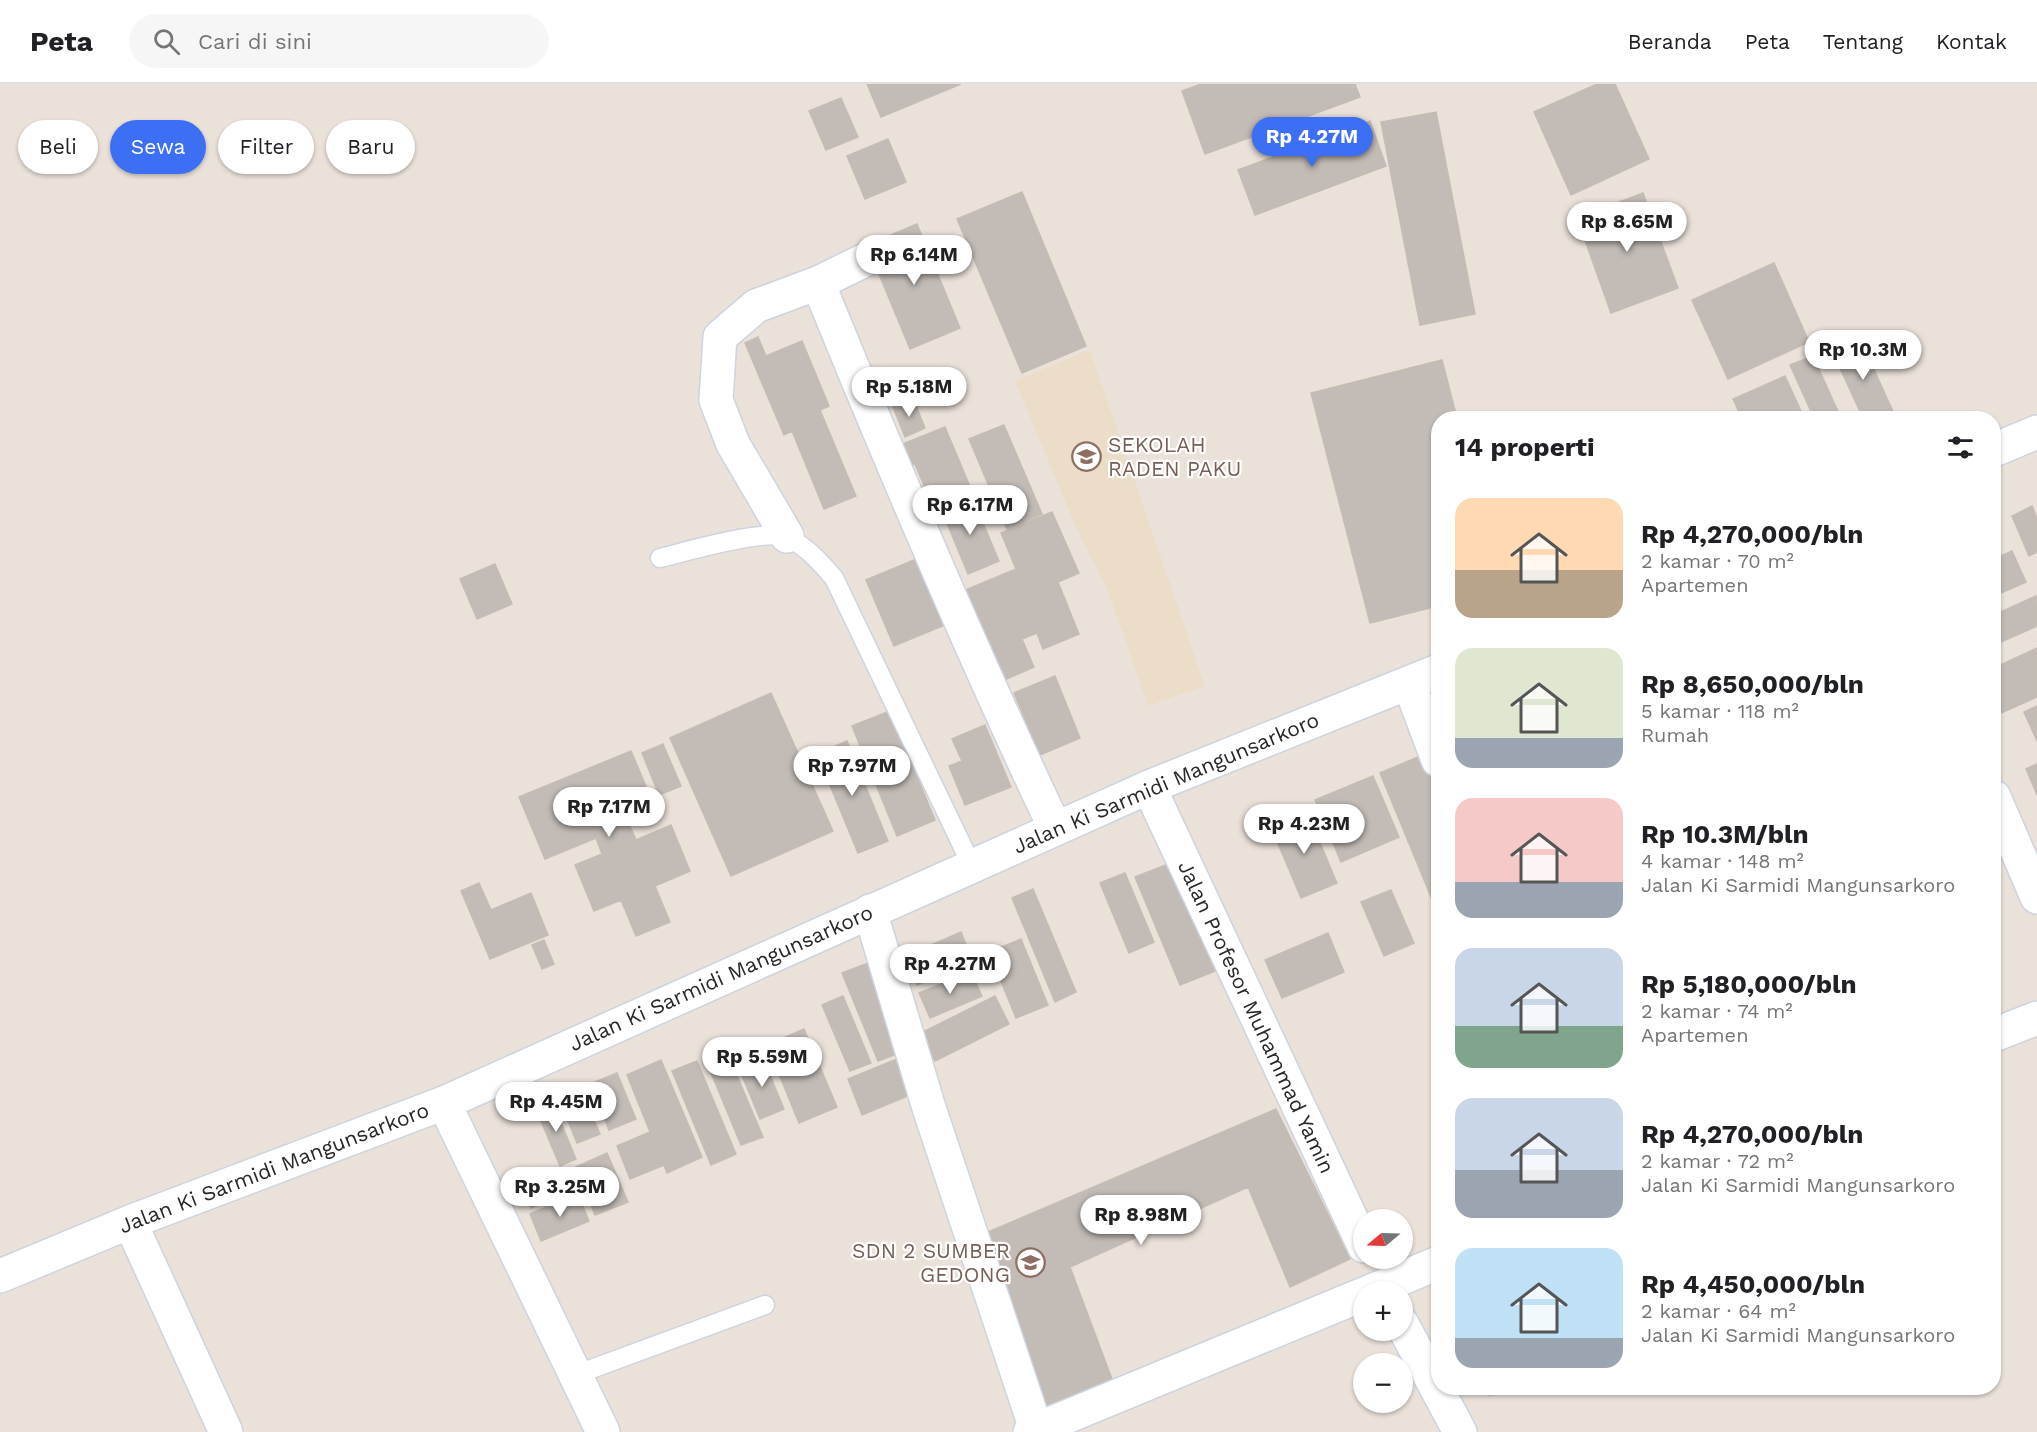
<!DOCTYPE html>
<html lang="id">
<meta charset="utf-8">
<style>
:root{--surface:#fff;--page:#f6f6f6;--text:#202124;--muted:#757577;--line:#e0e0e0;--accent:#3c6ff4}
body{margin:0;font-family:"Work Sans",sans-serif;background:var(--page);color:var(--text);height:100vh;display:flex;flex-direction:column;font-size:22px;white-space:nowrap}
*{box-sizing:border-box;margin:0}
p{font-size:20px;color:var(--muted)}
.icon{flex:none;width:33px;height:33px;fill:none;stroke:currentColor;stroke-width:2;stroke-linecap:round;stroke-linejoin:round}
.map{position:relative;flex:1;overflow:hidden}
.details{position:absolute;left:1431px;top:327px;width:570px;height:984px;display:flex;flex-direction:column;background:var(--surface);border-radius:24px;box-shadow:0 2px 4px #0004}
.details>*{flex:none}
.guide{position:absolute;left:18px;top:36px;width:570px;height:54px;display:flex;gap:12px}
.needle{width:39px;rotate:251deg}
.fabs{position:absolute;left:1353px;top:1125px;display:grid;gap:12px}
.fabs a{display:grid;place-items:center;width:60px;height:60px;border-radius:50%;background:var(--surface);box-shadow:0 2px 4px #0004;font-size:30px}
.price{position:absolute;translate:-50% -51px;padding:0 14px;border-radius:21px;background:#fff;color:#222;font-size:20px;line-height:39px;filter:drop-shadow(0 2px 3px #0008)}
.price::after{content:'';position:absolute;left:50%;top:36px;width:18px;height:14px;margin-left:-9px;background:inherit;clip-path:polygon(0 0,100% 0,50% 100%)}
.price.current{background:var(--accent);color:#fff}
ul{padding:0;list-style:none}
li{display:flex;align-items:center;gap:18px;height:150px;padding:0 24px}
li span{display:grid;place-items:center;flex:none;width:168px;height:120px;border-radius:18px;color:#555}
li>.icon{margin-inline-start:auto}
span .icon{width:72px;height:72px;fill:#fffc;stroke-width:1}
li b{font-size:26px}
h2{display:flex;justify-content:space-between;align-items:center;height:72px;padding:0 24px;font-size:26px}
.chip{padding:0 21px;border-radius:27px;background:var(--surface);box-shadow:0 2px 4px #0004;font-size:21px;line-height:54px}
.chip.current{background:var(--accent);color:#fff}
header{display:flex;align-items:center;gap:36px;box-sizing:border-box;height:84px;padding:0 30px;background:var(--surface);border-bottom:2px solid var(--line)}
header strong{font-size:28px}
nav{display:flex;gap:33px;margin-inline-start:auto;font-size:21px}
.search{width:420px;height:54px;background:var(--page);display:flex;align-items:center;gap:15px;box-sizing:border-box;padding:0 21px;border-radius:33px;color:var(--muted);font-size:22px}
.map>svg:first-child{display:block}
</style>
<header>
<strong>Peta</strong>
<div class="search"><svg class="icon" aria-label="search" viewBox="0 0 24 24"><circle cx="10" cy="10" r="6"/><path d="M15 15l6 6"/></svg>Cari di sini</div>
<nav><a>Beranda</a><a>Peta</a><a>Tentang</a><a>Kontak</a></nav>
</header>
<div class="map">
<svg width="2037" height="1348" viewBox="0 0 2037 1348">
<rect width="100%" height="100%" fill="#eae1d9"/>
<path fill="#ebddc8" d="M1090 266 1205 602 1148 622 1107 504 1079 450 1015 297Z"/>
<path fill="#c2bbb6" stroke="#c5bdb3" stroke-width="1.5" d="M867 0H961L881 33Z
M1201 0H1355L1360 13 1205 70 1182 7Z
M1597 0H1615L1649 75 1571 111 1534 28Z
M841 14 858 53 826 66 809 27Z
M1436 28 1475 230 1420 241 1381 38Z
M1370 37 1386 82 1255 131 1238 86Z
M888 55 906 98 865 115 847 72Z
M1022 108 1086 262 1022 289 957 135Z
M1643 109 1678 204 1611 229 1577 134Z
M917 140 960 244 910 265 867 161Z
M1774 179 1809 258 1728 295 1692 216Z
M758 253 766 272 802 257 829 322 820 326 856 412 824 425 792 347 784 351 745 259Z
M1860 255 1896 334H1863L1832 267Z
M1813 272 1841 334H1814L1790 281Z
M1442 276 1457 334H1438V522L1370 539 1311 309Z
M918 287 925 304 879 323 872 306Z
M1785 292 1801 327 1784 334H1742L1733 315Z
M913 314 925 344 905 353 893 323Z
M1004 341 1042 430 1007 445 969 355Z
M945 343 969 400 930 416 915 380 902 385 893 364Z
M973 415 999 477 968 490 942 427Z
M2032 422 2037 434V468L2029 472 2012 432Z
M1052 428 1079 489 1058 498 1079 550 1043 565 1037 549 1022 555 1034 583 993 601 956 510 1016 485 1001 449Z
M2012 467 2026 498 1994 512V475Z
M926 471 954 537 894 562 866 496Z
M495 480 512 520 477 535 460 495Z
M2036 512 2037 542 1994 561V531Z
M2037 564V613L1994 632V584Z
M1055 592 1080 654 1040 671 1014 609Z
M771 609 833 747 731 792 670 654Z
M2037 622V657L2024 628Z
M890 627 935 736 897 752 852 642Z
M985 641 1011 703 965 721 949 682 962 677 952 655Z
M847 657 888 757 858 769 817 670Z
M663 660 681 702 659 711 642 669Z
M631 667 657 728 629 740 636 756 671 741 690 787 655 802 670 838 636 852 621 816 594 827 575 781 602 770 596 754 545 775 519 713Z
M1425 670 1438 703V830L1380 689Z
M2037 680V711L2026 685Z
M1373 692 1399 753 1341 778 1315 716Z
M1307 728 1337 799 1301 814 1271 743Z
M1171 779 1215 887 1180 901 1135 793Z
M1125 789 1154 858 1129 869 1100 799Z
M479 799 491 826 531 809 548 851 490 875 461 807Z
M1033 805 1076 908 1055 918 1012 814Z
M1391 806 1414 859 1384 872 1361 818Z
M961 848 973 878 917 901 906 872Z
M1328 849 1344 888 1282 914 1265 876Z
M1021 855 1048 921 1016 934 989 868Z
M544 856 554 880 542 885 532 861Z
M874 877 910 965 878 977 842 889Z
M971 888 982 912 930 934 919 909Z
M843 912 871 979 850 987 822 921Z
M995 912 1009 940 935 977 921 949Z
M804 945 837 1023 799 1039 767 961Z
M763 974 784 1025 760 1035 739 984Z
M730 975 763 1053 741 1061 709 984Z
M897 975 912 1010 862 1031 848 995Z
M661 976 702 1073 667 1089 664 1081 630 1095 617 1062 650 1048 627 991Z
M697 977 736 1070 711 1081 672 987Z
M617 989 636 1035 609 1046 590 1000Z
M579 1000 600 1050 577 1059 557 1010Z
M552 1017 576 1075 560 1082 535 1023Z
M1276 1025 1350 1175 1290 1203 1248 1103 1070 1183 1115 1303 1034 1333 974 1154Z
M607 1069 628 1118 595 1131 576 1083Z
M572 1086 580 1103 531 1124 524 1106Z
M578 1110 589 1137 541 1157 530 1130Z
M1489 1304H1552L1489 1311Z"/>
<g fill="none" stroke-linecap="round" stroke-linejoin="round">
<defs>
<path id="service" d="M660 474C685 468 768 443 789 454 808 464 821 479 834 494L972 782
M575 1291 765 1221"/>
<path id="minor" d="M818 199C893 383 970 565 1055 744
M787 452 733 360 716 316 720 253 756 222 818 199 865 176
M1409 599 1438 676
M1149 703 1364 1162
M1994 713 2037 813
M870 827 929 1024 1037 1348
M1994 951 2037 934
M444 1019 603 1348
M130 1138 226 1348
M1369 1208 1438 1179
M1402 1240 1460 1348
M1030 1348 1364 1210"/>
<path id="secondary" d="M1994 366 2037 348
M0 1192 130 1138 444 1019 1149 703 1438 587"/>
</defs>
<use href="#service" stroke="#ced3e0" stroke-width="21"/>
<use href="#minor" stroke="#ced3e0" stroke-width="36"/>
<use href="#secondary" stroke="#ced3e0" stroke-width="36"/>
<use href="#service" stroke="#fff" stroke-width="18"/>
<use href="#minor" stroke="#fff" stroke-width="33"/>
<use href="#secondary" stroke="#fff" stroke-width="33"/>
</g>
<defs>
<symbol id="school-ring" viewBox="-11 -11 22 22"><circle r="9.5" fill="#fff" stroke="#8d6e63" stroke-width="1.5"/><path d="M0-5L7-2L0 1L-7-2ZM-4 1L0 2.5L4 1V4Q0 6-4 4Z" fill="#8d6e63"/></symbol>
</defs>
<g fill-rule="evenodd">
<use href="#school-ring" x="1070" y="356" width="33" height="33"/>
<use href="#school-ring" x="1014" y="1162" width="33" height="33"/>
</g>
<g text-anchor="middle" stroke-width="4.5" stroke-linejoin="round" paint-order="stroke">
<g font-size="21" fill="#785e54" stroke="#fff" text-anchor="start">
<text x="1108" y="368">SEKOLAH<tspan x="1108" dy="24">RADEN PAKU</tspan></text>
<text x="1010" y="1174" text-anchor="end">SDN 2 SUMBER<tspan x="1010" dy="24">GEDONG</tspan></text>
</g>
<g font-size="21" fill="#272727" stroke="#fff">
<text transform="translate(1166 699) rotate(-23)" y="7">Jalan Ki Sarmidi Mangunsarkoro</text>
<text transform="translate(721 894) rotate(-24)" y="7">Jalan Ki Sarmidi Mangunsarkoro</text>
<text transform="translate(1256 933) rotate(65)" y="7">Jalan Profesor Muhammad Yamin</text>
<text transform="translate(274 1084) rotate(-21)" y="7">Jalan Ki Sarmidi Mangunsarkoro</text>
</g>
</g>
</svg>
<div class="fabs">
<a><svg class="needle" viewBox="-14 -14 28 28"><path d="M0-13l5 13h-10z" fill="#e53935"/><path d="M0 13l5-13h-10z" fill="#757577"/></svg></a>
<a>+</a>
<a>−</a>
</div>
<b class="price current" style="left:1312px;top:84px">Rp 4.27M</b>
<b class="price" style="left:1627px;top:169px">Rp 8.65M</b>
<b class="price" style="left:914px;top:202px">Rp 6.14M</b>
<b class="price" style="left:1863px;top:297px">Rp 10.3M</b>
<b class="price" style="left:909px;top:334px">Rp 5.18M</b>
<b class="price" style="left:970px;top:452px">Rp 6.17M</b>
<b class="price" style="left:852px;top:713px">Rp 7.97M</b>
<b class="price" style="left:609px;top:754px">Rp 7.17M</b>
<b class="price" style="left:1304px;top:771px">Rp 4.23M</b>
<b class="price" style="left:950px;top:911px">Rp 4.27M</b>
<b class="price" style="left:762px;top:1004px">Rp 5.59M</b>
<b class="price" style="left:556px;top:1049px">Rp 4.45M</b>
<b class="price" style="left:560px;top:1134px">Rp 3.25M</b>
<b class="price" style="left:1141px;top:1162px">Rp 8.98M</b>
<div class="guide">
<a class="chip">Beli</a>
<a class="chip current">Sewa</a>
<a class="chip">Filter</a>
<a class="chip">Baru</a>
</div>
<section class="details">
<h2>14 properti<svg class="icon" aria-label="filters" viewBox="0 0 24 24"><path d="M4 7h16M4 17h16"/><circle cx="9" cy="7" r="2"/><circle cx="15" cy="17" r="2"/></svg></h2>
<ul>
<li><span style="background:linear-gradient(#ffd9b3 60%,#b9a48a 0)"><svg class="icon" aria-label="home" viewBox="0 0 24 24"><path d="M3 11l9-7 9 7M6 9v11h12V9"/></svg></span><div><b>Rp 4,270,000/bln</b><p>2 kamar · 70 m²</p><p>Apartemen</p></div></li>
<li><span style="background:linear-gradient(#dfe7d0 75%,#9aa5b1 0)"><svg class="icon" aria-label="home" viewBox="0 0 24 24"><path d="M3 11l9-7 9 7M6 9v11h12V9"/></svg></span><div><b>Rp 8,650,000/bln</b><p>5 kamar · 118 m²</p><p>Rumah</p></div></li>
<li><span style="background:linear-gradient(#f6c9c9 70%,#9aa5b1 0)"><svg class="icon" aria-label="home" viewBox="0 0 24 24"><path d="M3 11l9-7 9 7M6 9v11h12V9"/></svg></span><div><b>Rp 10.3M/bln</b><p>4 kamar · 148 m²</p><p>Jalan Ki Sarmidi Mangunsarkoro</p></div></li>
<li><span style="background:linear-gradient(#c9d6e8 65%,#7fa58c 0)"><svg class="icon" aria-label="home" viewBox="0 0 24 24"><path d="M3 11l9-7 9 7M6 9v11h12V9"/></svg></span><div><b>Rp 5,180,000/bln</b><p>2 kamar · 74 m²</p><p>Apartemen</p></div></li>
<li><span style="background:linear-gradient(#c9d6e8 60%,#9aa5b1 0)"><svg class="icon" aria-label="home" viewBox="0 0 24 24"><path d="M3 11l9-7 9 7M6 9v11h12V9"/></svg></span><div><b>Rp 4,270,000/bln</b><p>2 kamar · 72 m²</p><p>Jalan Ki Sarmidi Mangunsarkoro</p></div></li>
<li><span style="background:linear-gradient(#bfe0f5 75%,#9aa5b1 0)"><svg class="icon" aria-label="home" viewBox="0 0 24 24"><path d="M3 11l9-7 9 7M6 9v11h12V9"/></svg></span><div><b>Rp 4,450,000/bln</b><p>2 kamar · 64 m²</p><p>Jalan Ki Sarmidi Mangunsarkoro</p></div></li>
</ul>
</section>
</div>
